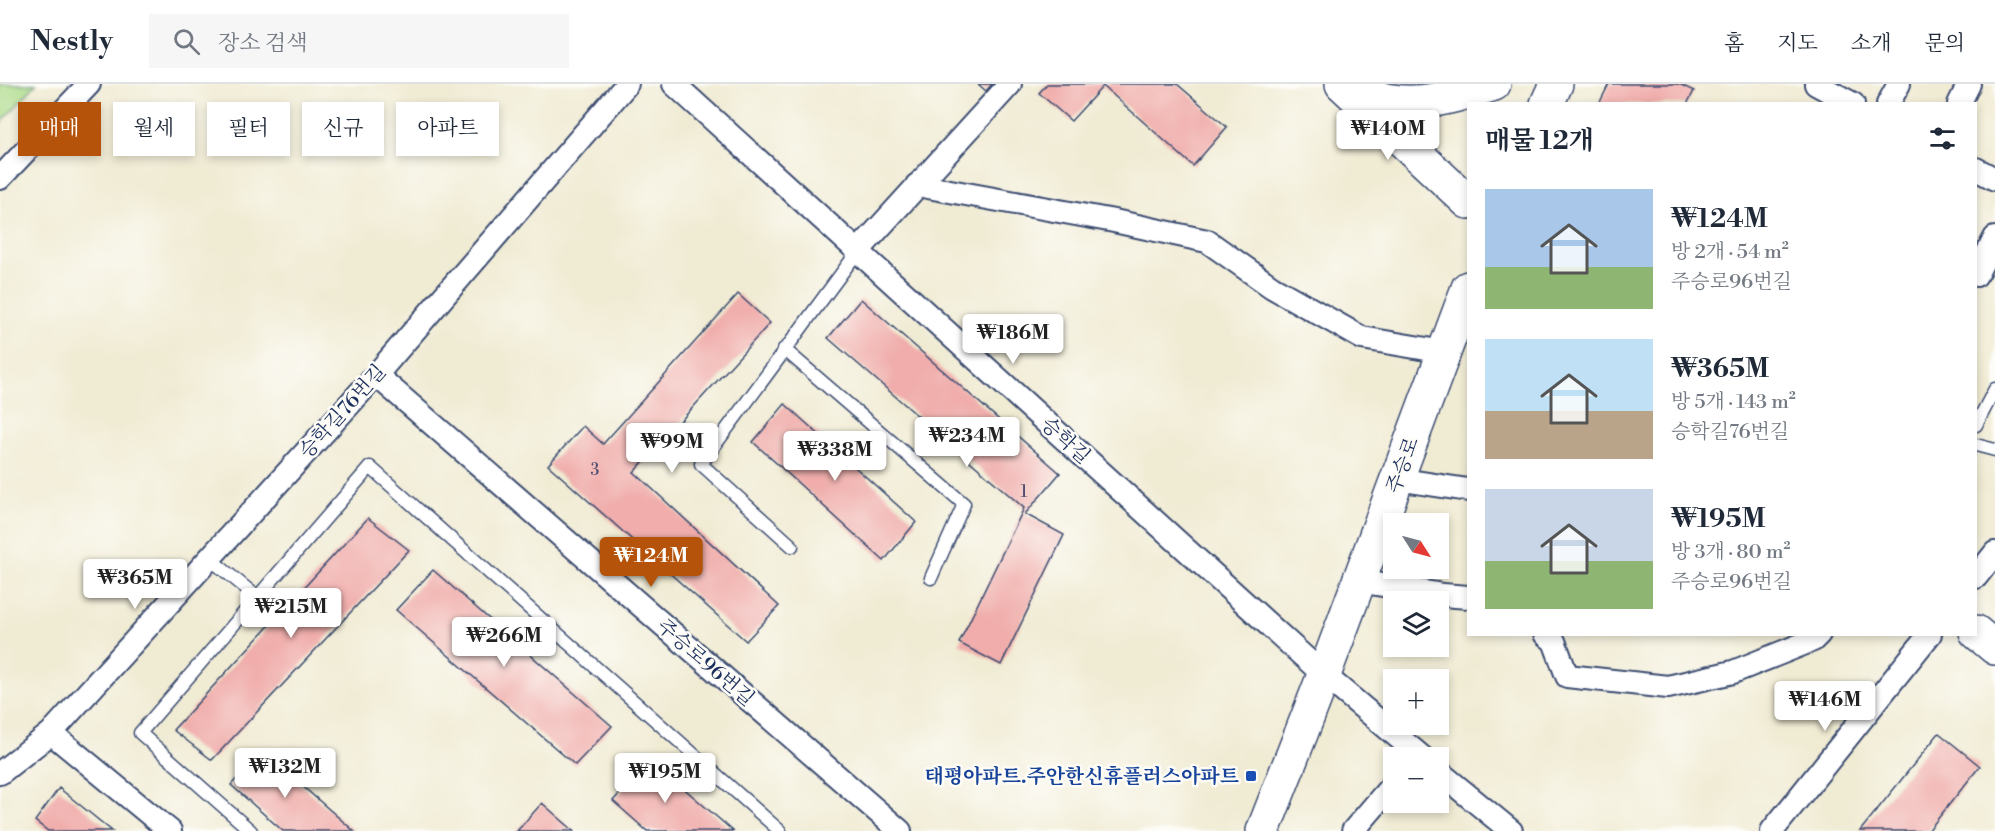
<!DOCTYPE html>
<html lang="ko">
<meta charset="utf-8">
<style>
:root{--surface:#fff;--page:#f6f6f7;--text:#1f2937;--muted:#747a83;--line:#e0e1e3;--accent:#b45309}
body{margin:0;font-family:"Libre Bodoni","Noto Serif KR",serif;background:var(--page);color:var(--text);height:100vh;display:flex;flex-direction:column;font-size:22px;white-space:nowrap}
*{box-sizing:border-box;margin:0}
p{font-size:20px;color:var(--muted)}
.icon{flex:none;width:33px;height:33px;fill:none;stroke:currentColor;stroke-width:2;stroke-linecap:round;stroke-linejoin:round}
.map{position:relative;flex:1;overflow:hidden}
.drawer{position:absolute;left:1467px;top:18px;width:510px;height:534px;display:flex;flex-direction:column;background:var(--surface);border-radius:0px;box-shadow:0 3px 9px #0003}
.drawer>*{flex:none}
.top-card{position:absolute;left:18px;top:18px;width:570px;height:54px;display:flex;gap:12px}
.needle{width:39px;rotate:126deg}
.controls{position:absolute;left:1383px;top:429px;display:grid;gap:12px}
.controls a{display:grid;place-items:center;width:66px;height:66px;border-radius:0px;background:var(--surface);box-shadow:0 3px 9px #0003;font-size:30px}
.price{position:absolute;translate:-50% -51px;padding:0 14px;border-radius:6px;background:#fff;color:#222;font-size:20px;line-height:39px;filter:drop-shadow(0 2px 3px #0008)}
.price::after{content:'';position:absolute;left:50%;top:36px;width:18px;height:14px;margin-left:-9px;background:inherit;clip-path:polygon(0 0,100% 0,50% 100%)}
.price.current{background:var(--accent);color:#fff}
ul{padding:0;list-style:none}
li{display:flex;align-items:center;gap:18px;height:150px;padding:0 18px}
li span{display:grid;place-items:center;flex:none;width:168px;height:120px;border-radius:0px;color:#555}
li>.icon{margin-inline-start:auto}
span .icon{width:72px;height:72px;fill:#fffc;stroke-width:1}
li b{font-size:26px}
h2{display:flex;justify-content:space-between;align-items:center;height:72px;padding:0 18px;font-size:26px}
.chip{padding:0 21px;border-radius:0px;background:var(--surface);box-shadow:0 3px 9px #0003;font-size:21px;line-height:54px}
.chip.current{background:var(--accent);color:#fff}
header{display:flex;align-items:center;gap:36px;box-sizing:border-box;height:84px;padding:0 30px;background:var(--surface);border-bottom:2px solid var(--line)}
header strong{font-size:28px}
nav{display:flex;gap:33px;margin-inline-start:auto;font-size:21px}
.search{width:420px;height:54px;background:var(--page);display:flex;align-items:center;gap:15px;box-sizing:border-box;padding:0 21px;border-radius:0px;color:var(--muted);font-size:22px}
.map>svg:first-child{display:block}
</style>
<header>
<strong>Nestly</strong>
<div class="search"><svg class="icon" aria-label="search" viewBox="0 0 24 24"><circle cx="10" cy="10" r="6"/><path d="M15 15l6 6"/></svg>장소 검색</div>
<nav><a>홈</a><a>지도</a><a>소개</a><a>문의</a></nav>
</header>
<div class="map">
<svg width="1995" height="747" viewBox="0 0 1995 747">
<rect width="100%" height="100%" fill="#fdfcf7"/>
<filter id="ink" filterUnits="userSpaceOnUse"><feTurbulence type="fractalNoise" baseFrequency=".0167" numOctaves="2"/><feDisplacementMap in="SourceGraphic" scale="12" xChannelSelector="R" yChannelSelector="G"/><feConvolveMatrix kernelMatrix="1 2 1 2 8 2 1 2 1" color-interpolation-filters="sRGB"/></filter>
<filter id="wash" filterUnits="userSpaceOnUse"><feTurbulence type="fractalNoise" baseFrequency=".008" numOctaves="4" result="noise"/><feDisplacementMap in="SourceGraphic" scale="24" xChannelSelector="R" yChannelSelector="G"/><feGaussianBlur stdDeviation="1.35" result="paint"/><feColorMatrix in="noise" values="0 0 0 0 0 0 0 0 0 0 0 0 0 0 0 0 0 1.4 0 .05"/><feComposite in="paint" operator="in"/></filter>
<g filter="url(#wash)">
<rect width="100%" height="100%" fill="#f0ebd3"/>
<path fill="#abdb89" stroke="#638574" stroke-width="1.5" d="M0 0H36L0 40Z"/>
<g id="blocks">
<path fill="#f0adab" d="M978 0H992L986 7Z
M1047 0H1177L1227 43 1193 82 1103 2 1071 37 1039 9Z
M1609 0H1679L1694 7 1687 20H1599Z
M738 210 770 239 634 388 779 522 746 557 548 381 583 342 603 360Z
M861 215 1060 389 1025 430 1064 451 1001 581 959 559 1024 424 828 254Z
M785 320 916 438 884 477 753 358Z
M368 434 409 466 212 676 173 646Z
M433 486 612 642 575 681 396 526Z
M1939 649 1980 682 1928 747H1860Z
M262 667 354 747H283L231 701Z
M650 675 733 747H647L613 717Z
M59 704 112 747H48L35 737Z
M542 719 574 747H517Z"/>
</g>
</g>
<g filter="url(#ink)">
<use href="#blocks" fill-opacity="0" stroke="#3b4b70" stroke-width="1.5"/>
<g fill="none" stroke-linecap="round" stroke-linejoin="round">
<defs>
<path id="lane" d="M784 265 964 420 931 494
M1976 341 1995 305
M1976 361 1995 366
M792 462 701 380 858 167
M209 474 257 513
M251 747 140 649 370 383 780 747"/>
<path id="street" d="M674 0 1324 591 1423 674
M1816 0 1853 20
M1888 20 1899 0
M1959 20 1969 0
M1976 85 1995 95
M0 94 89 0
M917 101 1114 137 1207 157 1272 203 1362 254 1444 268
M858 167 1010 0
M1976 191 1995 154
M376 291 900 747
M1396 395 1468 406
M1976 493 1995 469
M1358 497 1443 511 1468 513
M1545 550 1554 557 1567 592 1668 603 1733 588 1813 556 1819 550
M1438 687 1511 747
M0 689 51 649
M170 747 51 649 376 291 627 0
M1353 747 1394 699
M1772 747 1930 550"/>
<path id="secondary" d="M1342 0 1468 118
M1355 2C1397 32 1449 14 1494 0
M1547 20 1556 0
M1976 548 1995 564
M1263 747 1324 591 1468 204"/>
</defs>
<use href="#lane" stroke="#3b4b70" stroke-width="15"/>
<use href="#street" stroke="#3b4b70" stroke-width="26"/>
<use href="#secondary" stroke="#3b4b70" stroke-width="36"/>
<use href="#lane" stroke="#fff" stroke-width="12"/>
<use href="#street" stroke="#fff" stroke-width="22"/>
<use href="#secondary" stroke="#fff" stroke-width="33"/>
</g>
</g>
<rect fill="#1a4fb4" stroke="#fdfcf7" stroke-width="2" x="1245" y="686" width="12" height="12" rx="3"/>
<g text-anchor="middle" stroke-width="5" stroke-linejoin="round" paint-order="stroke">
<g font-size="16" fill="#504e71">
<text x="595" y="391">3</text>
<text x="1024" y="413">1</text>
</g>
<g font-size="20" fill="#1b2f5e" stroke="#fdfcf7">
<text transform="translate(342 327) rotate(-48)" y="7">승학길76번길</text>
<text transform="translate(1066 356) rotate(42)" y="7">승학길</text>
<text transform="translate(1402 381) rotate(-70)" y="7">주승로</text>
<text transform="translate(706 578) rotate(41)" y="7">주승로96번길</text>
</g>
<g font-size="20" font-weight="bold" fill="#164399" stroke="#fdfcf7" text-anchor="end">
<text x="1239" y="699">태평아파트.주안한신휴플러스아파트</text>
</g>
</g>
</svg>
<div class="controls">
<a><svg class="needle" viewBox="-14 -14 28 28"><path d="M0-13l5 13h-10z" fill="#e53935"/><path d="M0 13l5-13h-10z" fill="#747a83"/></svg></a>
<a><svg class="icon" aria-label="layers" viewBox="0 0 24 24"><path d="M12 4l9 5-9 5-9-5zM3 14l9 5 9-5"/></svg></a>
<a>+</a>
<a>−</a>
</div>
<b class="price" style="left:1388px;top:77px">₩140M</b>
<b class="price" style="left:1013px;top:281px">₩186M</b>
<b class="price" style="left:967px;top:384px">₩234M</b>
<b class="price" style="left:672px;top:390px">₩99M</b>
<b class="price" style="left:835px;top:398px">₩338M</b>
<b class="price current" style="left:651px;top:504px">₩124M</b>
<b class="price" style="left:135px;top:526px">₩365M</b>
<b class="price" style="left:291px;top:555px">₩215M</b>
<b class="price" style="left:504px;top:584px">₩266M</b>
<b class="price" style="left:1825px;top:648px">₩146M</b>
<b class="price" style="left:285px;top:715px">₩132M</b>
<b class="price" style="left:665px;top:720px">₩195M</b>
<div class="top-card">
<a class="chip current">매매</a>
<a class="chip">월세</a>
<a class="chip">필터</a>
<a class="chip">신규</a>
<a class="chip">아파트</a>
</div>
<section class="drawer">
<h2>매물 12개<svg class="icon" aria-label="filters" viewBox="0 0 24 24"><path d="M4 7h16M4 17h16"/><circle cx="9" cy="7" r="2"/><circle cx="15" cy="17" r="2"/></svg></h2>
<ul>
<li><span style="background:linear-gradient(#a9c7e8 65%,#8fb573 0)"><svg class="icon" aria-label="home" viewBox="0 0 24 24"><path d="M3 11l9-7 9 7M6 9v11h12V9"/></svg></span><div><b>₩124M</b><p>방 2개 · 54 m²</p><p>주승로96번길</p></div></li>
<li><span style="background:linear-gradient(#bfe0f5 60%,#b9a48a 0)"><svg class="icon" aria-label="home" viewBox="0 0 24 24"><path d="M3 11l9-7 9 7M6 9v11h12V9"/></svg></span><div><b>₩365M</b><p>방 5개 · 143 m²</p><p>승학길76번길</p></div></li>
<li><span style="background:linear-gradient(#c9d6e8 60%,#8fb573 0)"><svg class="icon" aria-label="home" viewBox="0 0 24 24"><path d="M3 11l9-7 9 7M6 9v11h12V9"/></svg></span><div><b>₩195M</b><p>방 3개 · 80 m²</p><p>주승로96번길</p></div></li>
</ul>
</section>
</div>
